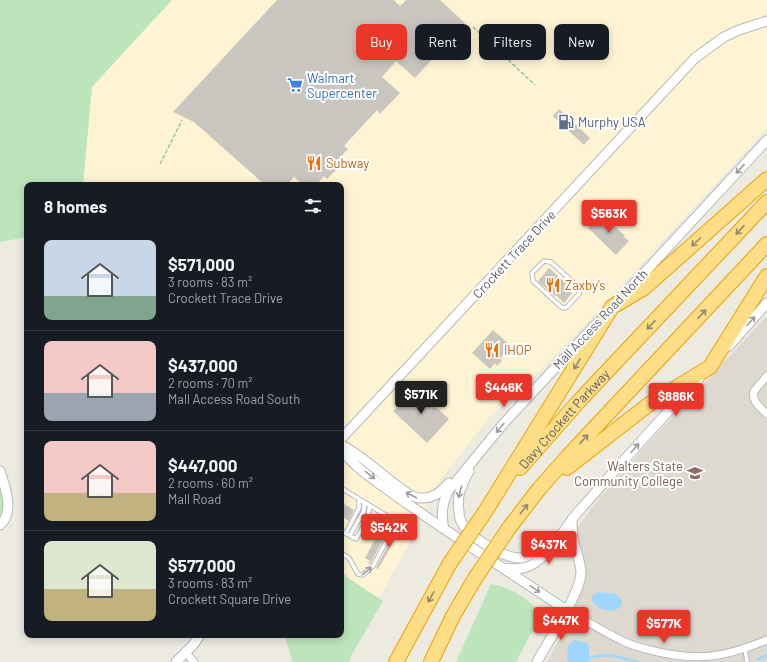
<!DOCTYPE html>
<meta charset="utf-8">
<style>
:root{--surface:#171b24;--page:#242831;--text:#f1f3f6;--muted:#9ea1a6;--line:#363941;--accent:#ea3629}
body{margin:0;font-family:Barlow,sans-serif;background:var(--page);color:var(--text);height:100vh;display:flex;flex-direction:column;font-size:15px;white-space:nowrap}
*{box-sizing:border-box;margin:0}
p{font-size:13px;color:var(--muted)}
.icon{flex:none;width:22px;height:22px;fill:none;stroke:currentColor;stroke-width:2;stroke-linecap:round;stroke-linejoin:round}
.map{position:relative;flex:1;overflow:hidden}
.panel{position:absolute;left:24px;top:182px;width:320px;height:456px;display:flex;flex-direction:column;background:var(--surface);border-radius:8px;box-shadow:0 2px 10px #0003}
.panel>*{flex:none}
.banner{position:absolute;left:356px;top:24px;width:351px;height:36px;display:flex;gap:8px}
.price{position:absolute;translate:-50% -34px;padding:0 9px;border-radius:4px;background:var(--accent);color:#fff;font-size:13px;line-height:26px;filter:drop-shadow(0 1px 2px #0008)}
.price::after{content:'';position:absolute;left:50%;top:24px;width:12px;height:9px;margin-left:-6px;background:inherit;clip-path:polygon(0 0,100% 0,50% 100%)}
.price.on{background:#222;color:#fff}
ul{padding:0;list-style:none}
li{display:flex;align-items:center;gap:12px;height:100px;padding:0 20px}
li+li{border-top:1px solid var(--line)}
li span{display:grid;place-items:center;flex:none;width:112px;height:80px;border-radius:8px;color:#555}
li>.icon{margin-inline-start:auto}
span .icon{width:48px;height:48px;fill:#fffc;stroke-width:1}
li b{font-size:17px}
h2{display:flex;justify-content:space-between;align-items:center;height:48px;padding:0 20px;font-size:17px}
.tag{padding:0 14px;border-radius:8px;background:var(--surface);box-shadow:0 2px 10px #0003;font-size:14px;line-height:36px}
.tag.on{background:var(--accent);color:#fff}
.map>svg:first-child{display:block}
</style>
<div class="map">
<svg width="767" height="662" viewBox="0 0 767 662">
<rect width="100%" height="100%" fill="#edeae0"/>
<path fill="#fef4d4" d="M172 0H767V128L597 312 524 387 492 414 432 491 409 544 379 598 348 578 341 571V185H83L92 87Z"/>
<path fill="#ddd9cf" d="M767 316V662H547L565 628 576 601 585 575V564L578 544 576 533 577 528 594 505 650 441Z"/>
<path fill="#bde5bc" d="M0 0H172L92 87 83 185H27V237L0 242Z
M0 471 8 497 0 525Z
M341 571 348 578 383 601 351 656 349 662H293L284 635H341Z
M491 584C512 587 523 597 539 610V625L529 637 516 662H456Z"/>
<path fill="#9ed6ff" d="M599 592 615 594 622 600V605C614 616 595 610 591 598L594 594Z
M574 640 587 643 589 648V662H567L568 646Z"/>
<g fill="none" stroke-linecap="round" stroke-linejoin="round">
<path stroke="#9ed6ff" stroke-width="2.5" d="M758 659 767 655
M582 662C598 650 620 657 638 662"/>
</g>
<path fill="#c9c6c0" d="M277 0H394L400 6 406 0H440L465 23 415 78 396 61 382 77 400 93 380 114 377 110 344 146 348 149 335 163 339 167 327 179 324 176 316 185H303L294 177 287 185H265L194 122 173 112Z
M559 109 590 138 584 145 553 116Z
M602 214 625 236 624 237 629 241 616 255 588 228Z
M549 268 567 284 564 286 572 293 564 303 556 295 555 296 538 281Z
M493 330 511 346 500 359 502 361 497 366 495 363 490 369 472 353Z
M415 387 449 419 427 443 393 411Z
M341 502 354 510 349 521 341 516Z
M370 519 384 527 387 523 391 525 370 564 368 563 370 561 365 558 375 539 364 533Z
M397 529 400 531 378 569 376 568Z"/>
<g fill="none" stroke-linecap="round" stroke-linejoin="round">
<defs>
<path id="service" d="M544 261 551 262 577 286 580 290 579 294 567 307 563 308 560 306 533 281 532 273Z
M341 488 392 519 395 523 394 527 373 566 363 575 358 574 349 558 341 553
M341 531 356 539C361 529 371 517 369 505
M346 533 359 508V500
M350 535 364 511V503
M745 649 747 662"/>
<path id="minor" d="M767 376 754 391C751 401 760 407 767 414
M566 610C586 620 605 633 625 642 634 646 645 649 654 651 699 662 725 657 767 640
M186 653 194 662"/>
<path id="tertiary" d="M621 298 767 140
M729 346 767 303
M341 439 695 58 724 37 739 30 767 21
M341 445C361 454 380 474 399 487 405 491 412 498 420 498 433 499 441 492 449 483
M341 449C355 469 382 485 402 500 456 538 511 573 566 610
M0 471C5 487 15 512 0 525
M469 471C462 484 456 496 459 511 459 515 460 520 462 523 469 537 505 559 521 558 534 556 545 546 554 537
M444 529C441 516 442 502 449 490L504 423 596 324
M503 568C517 570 529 569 540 559 556 546 565 527 578 512 618 467 657 422 699 379
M176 662 193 645 200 635
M537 662C548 641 579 596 581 574 581 563 577 554 574 544 572 536 572 527 572 519"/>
<g id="motorway">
<path id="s1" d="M520 468 579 401 767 202"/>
<path d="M567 468 648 405 710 367 767 276"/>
<path d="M485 512 612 307 644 288 767 179"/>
<path d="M509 528 539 489 569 455 767 244"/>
<path d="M396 662 450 563"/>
<path d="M431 662 453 616 474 580"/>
</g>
</defs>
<use href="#service" stroke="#b6b9be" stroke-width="5.5"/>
<use href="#minor" stroke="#b6b9be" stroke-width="9"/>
<use href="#tertiary" stroke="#b6b9be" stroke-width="11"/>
<use href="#motorway" stroke="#eda100" stroke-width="16"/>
<path stroke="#95c6a2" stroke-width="1.5" stroke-dasharray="4 2" stroke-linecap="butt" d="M473 27 535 85
M160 164 182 120"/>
<use href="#service" stroke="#fff" stroke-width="3.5"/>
<use href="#minor" stroke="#fff" stroke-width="7"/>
<use href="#tertiary" stroke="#fff" stroke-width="9"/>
<use href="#motorway" stroke="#fdde87" stroke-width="14"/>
<defs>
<path id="motorway-bridge" d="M450 563 485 512
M474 580 509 528"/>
</defs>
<use href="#motorway-bridge" stroke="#eda100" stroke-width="16" stroke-linecap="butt"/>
<use href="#motorway-bridge" stroke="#fdde87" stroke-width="14"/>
</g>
<defs><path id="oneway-shaft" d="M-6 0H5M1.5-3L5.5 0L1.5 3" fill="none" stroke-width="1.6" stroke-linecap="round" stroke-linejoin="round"/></defs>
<g stroke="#9b9ea1">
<use href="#oneway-shaft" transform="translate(740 169) rotate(133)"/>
<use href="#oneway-shaft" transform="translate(751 321) rotate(-48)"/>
<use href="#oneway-shaft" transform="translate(500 428) rotate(131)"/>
<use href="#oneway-shaft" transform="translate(635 448) rotate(-49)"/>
<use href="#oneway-shaft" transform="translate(370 475) rotate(38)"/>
<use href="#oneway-shaft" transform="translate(460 492) rotate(105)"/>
<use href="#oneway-shaft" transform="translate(411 495) rotate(-152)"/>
<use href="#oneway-shaft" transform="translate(367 571) rotate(-40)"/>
<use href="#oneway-shaft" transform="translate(535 589) rotate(34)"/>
</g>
<g stroke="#928a6f">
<use href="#oneway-shaft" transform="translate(740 230) rotate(133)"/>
<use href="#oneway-shaft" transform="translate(696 242) rotate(138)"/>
<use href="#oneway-shaft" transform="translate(702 314) rotate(-47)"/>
<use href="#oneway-shaft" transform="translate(651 325) rotate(133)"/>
<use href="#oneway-shaft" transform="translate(577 364) rotate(122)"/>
<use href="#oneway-shaft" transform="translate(584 439) rotate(-47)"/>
<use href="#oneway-shaft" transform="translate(524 509) rotate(-51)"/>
<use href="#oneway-shaft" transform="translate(431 597) rotate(119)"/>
</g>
<defs>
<symbol id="supermarket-bare" viewBox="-9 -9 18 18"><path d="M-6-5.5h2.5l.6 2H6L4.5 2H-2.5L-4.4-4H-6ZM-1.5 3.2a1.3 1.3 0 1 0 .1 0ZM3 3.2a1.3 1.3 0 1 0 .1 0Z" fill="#3f7fe0" stroke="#fff" stroke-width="2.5" paint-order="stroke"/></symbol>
<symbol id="fuel-bare" viewBox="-9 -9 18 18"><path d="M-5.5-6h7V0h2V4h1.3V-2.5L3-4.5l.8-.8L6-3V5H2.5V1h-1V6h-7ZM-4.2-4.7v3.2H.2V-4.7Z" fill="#5c6f8a" stroke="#fff" stroke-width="2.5" paint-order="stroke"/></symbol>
<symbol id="restaurant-bare" viewBox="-9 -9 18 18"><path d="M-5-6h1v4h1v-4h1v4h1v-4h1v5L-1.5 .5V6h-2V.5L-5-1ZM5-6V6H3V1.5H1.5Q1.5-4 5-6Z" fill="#e8710a" stroke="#fff" stroke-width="2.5" paint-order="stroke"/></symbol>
<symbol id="university-bare" viewBox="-9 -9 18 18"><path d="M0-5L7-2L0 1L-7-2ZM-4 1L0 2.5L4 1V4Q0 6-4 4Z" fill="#8d6e63" stroke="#fff" stroke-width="2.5" paint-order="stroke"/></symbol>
</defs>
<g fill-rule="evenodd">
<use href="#supermarket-bare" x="284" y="74" width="22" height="22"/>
<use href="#fuel-bare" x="555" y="111" width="22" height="22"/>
<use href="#restaurant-bare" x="303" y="152" width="22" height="22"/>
<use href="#restaurant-bare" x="542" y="274" width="22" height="22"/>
<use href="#restaurant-bare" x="481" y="339" width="22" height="22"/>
<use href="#university-bare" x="684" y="462" width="22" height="22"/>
</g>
<g text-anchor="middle" stroke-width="4" stroke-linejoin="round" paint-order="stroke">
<g font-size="13" fill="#366cbe" stroke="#fff" text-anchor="start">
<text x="307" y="83">Walmart<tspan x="307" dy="15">Supercenter</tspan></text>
</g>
<g font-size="13" fill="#4e5e75" stroke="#fff" text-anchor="start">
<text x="578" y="127">Murphy USA</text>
</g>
<g font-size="13" fill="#c56008" stroke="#fff" text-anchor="start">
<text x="326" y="168">Subway</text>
<text x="565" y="290">Zaxby's</text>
<text x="504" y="355">IHOP</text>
</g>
<g font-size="13" fill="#595d62" stroke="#fff">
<text transform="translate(514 254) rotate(-47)" y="5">Crockett Trace Drive</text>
<text transform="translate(600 319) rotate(-47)" y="5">Mall Access Road North</text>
<text dy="5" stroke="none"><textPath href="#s1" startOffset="66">Davy Crockett Parkway</textPath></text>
</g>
<g font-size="13" fill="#785e54" stroke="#fff" text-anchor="end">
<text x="683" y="471">Walters State<tspan x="683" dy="15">Community College</tspan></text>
</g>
</g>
</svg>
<b class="price" style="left:609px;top:234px">$563K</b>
<b class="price" style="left:504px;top:408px">$446K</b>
<b class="price on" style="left:421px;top:415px">$571K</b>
<b class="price" style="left:676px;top:417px">$886K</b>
<b class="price" style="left:389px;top:548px">$542K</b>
<b class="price" style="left:549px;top:565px">$437K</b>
<b class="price" style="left:561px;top:641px">$447K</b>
<b class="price" style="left:664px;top:644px">$577K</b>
<div class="banner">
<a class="tag on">Buy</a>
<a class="tag">Rent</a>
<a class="tag">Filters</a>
<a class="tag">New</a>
</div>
<section class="panel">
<h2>8 homes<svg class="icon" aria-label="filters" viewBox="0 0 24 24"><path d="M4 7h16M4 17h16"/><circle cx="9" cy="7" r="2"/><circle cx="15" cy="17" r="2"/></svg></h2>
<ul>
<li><span style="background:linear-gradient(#c9d6e8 70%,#7fa58c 0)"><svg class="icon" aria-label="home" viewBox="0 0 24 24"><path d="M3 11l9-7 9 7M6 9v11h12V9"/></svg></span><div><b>$571,000</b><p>3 rooms · 83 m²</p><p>Crockett Trace Drive</p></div></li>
<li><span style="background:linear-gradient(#f6c9c9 65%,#9aa5b1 0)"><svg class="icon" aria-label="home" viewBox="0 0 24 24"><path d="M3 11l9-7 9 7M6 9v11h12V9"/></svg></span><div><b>$437,000</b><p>2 rooms · 70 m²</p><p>Mall Access Road South</p></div></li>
<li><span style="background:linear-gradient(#f6c9c9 65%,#c2b280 0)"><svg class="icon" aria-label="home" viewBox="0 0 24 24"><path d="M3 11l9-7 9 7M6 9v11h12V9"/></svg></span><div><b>$447,000</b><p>2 rooms · 60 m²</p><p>Mall Road</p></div></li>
<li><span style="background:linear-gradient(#dfe7d0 60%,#c2b280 0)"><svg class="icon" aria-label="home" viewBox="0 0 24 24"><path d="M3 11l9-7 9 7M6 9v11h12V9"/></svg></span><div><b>$577,000</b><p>3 rooms · 83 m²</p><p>Crockett Square Drive</p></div></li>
</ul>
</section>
</div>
